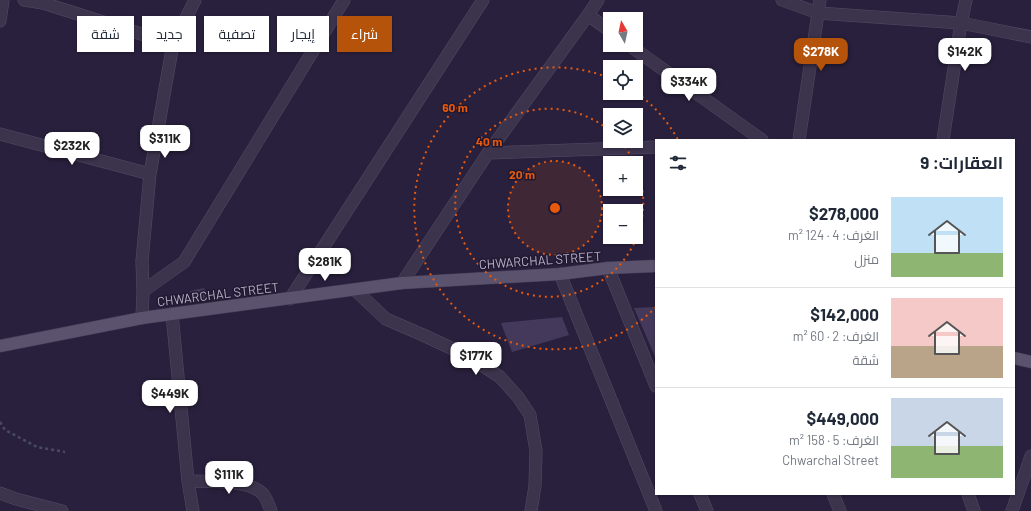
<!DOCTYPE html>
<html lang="ar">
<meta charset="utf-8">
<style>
:root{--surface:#fff;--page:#f6f6f7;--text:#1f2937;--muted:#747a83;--line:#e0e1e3;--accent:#b45309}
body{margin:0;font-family:Barlow,Cairo,sans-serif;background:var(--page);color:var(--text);direction:rtl;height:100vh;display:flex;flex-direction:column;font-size:15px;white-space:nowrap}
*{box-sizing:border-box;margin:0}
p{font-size:13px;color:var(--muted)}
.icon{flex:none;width:22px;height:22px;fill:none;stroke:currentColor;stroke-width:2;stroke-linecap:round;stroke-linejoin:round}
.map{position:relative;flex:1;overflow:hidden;direction:ltr}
.side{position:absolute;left:655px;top:139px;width:360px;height:356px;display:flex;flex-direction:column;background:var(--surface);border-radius:0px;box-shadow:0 1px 3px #0004;direction:rtl}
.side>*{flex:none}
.guide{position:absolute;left:12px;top:16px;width:380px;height:36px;direction:rtl;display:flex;gap:8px}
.needle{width:26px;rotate:351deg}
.buttons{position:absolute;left:603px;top:12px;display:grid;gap:8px}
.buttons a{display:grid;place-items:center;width:40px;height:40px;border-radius:0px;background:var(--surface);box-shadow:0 1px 3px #0004;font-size:20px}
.price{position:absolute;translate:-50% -34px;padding:0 9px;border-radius:8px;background:#fff;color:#222;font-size:13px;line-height:26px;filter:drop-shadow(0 1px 2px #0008)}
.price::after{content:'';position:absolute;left:50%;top:24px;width:12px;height:9px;margin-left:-6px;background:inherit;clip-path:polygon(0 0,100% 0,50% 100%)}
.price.selected{background:var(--accent);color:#fff}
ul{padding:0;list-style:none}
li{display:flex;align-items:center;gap:12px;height:100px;padding:0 12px}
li+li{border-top:1px solid var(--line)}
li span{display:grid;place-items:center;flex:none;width:112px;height:80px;border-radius:0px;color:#555}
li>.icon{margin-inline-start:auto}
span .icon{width:48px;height:48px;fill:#fffc;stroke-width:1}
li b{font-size:17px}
h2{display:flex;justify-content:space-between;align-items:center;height:48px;padding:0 12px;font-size:17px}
.pill{padding:0 14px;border-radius:0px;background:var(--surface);box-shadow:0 1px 3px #0004;font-size:14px;line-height:36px}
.pill.selected{background:var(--accent);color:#fff}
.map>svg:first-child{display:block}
</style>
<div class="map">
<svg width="1031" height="511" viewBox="0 0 1031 511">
<rect width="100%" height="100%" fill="#29203d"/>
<path fill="#44395b" d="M204 288 208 299 193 302 190 291Z
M656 307V359L634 308Z
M562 317 569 335 512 352 501 323Z"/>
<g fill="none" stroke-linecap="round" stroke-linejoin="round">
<defs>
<path id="minor" d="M24 0 43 3 173 44
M782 0 818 13 961 23 1031 37
M588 15 610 31
M0 21 3 0
M629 45 762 140
M0 134 150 174
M799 140 820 0
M943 140 961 23 966 0
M488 153 656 147
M608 268 656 386
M560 274 656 511
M402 283 488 153 588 15 598 0
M355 290 386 319 423 335 468 356 500 377 518 397 530 415 536 451 535 486 531 511
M143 291 184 262 344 0
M290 299 483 0
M172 314 188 481 193 511
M142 318 143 291 142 261 150 174 173 44 195 0
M188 481C208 482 249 479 263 494 267 499 269 506 271 511
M0 493 16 499 62 511
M700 494 707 511
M833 494 840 511
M968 494 974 511
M1012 511 1031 456"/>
<path id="major" d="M0 346 142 318 402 283 560 274 608 268 656 266
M1014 358 1031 362"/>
</defs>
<use href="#minor" stroke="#544c65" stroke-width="13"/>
<use href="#major" stroke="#423a53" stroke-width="13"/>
<path stroke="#484a62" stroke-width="2.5" stroke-dasharray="3 3" stroke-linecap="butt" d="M0 422 5 430 37 447 65 452"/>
<use href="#minor" stroke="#3c344d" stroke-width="12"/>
<use href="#major" stroke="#5b526d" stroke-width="12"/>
</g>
<circle cx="555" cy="208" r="47" fill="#e8590c" fill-opacity=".12"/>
<g fill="none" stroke="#e8590c" stroke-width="2" stroke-dasharray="2 4">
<circle cx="555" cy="208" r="47"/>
<path d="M621 142A94 94 0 1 1 610 131"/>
<path d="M656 307A141 141 0 1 1 609 78M637 93A141 141 0 0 1 678 140"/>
</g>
<g text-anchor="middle" stroke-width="3" stroke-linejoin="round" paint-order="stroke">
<g font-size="13" fill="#b8afc9" stroke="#211931">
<text transform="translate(540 260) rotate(-4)" y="5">CHWARCHAL STREET</text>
<text transform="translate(218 294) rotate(-7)" y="5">CHWARCHAL STREET</text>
</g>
</g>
<circle cx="555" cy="208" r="6" fill="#e8590c" stroke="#211931" stroke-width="2"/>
<g font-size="12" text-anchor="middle" font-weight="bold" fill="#e8590c" stroke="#211931" stroke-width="3" stroke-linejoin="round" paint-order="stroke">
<text x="455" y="112">60 m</text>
<text x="489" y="146">40 m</text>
<text x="522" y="179">20 m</text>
</g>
</svg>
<div class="buttons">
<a><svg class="needle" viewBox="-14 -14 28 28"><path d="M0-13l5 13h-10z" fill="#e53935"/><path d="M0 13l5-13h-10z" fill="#747a83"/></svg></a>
<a><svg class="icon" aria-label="locate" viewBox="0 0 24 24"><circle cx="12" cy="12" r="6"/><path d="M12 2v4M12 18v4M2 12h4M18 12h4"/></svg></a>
<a><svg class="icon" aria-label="layers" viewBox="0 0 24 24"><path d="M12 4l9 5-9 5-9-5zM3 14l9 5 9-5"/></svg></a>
<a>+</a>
<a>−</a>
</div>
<b class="price selected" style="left:821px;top:72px">$278K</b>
<b class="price" style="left:965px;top:72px">$142K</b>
<b class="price" style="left:689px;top:102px">$334K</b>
<b class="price" style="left:165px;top:159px">$311K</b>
<b class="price" style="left:72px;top:166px">$232K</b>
<b class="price" style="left:325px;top:282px">$281K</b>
<b class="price" style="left:476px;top:376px">$177K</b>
<b class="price" style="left:170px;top:414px">$449K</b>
<b class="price" style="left:229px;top:495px">$111K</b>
<div class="guide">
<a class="pill selected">شراء</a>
<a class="pill">إيجار</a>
<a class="pill">تصفية</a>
<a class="pill">جديد</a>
<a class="pill">شقة</a>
</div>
<section class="side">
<h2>العقارات: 9<svg class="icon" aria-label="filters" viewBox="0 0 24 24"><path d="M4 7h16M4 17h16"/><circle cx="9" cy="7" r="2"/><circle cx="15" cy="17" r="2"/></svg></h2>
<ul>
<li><span style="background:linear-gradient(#bfe0f5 70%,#8fb573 0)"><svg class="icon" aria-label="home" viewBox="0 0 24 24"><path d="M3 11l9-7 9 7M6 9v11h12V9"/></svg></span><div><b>$278,000</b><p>الغرف: 4 · 124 m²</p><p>منزل</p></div></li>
<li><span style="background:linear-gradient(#f6c9c9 60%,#b9a48a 0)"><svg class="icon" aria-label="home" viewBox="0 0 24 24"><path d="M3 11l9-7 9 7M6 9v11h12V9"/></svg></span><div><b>$142,000</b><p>الغرف: 2 · 60 m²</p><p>شقة</p></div></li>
<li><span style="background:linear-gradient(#c9d6e8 60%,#8fb573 0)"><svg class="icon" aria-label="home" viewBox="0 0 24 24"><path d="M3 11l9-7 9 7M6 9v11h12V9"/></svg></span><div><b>$449,000</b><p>الغرف: 5 · 158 m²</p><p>Chwarchal Street</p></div></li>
</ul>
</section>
</div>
